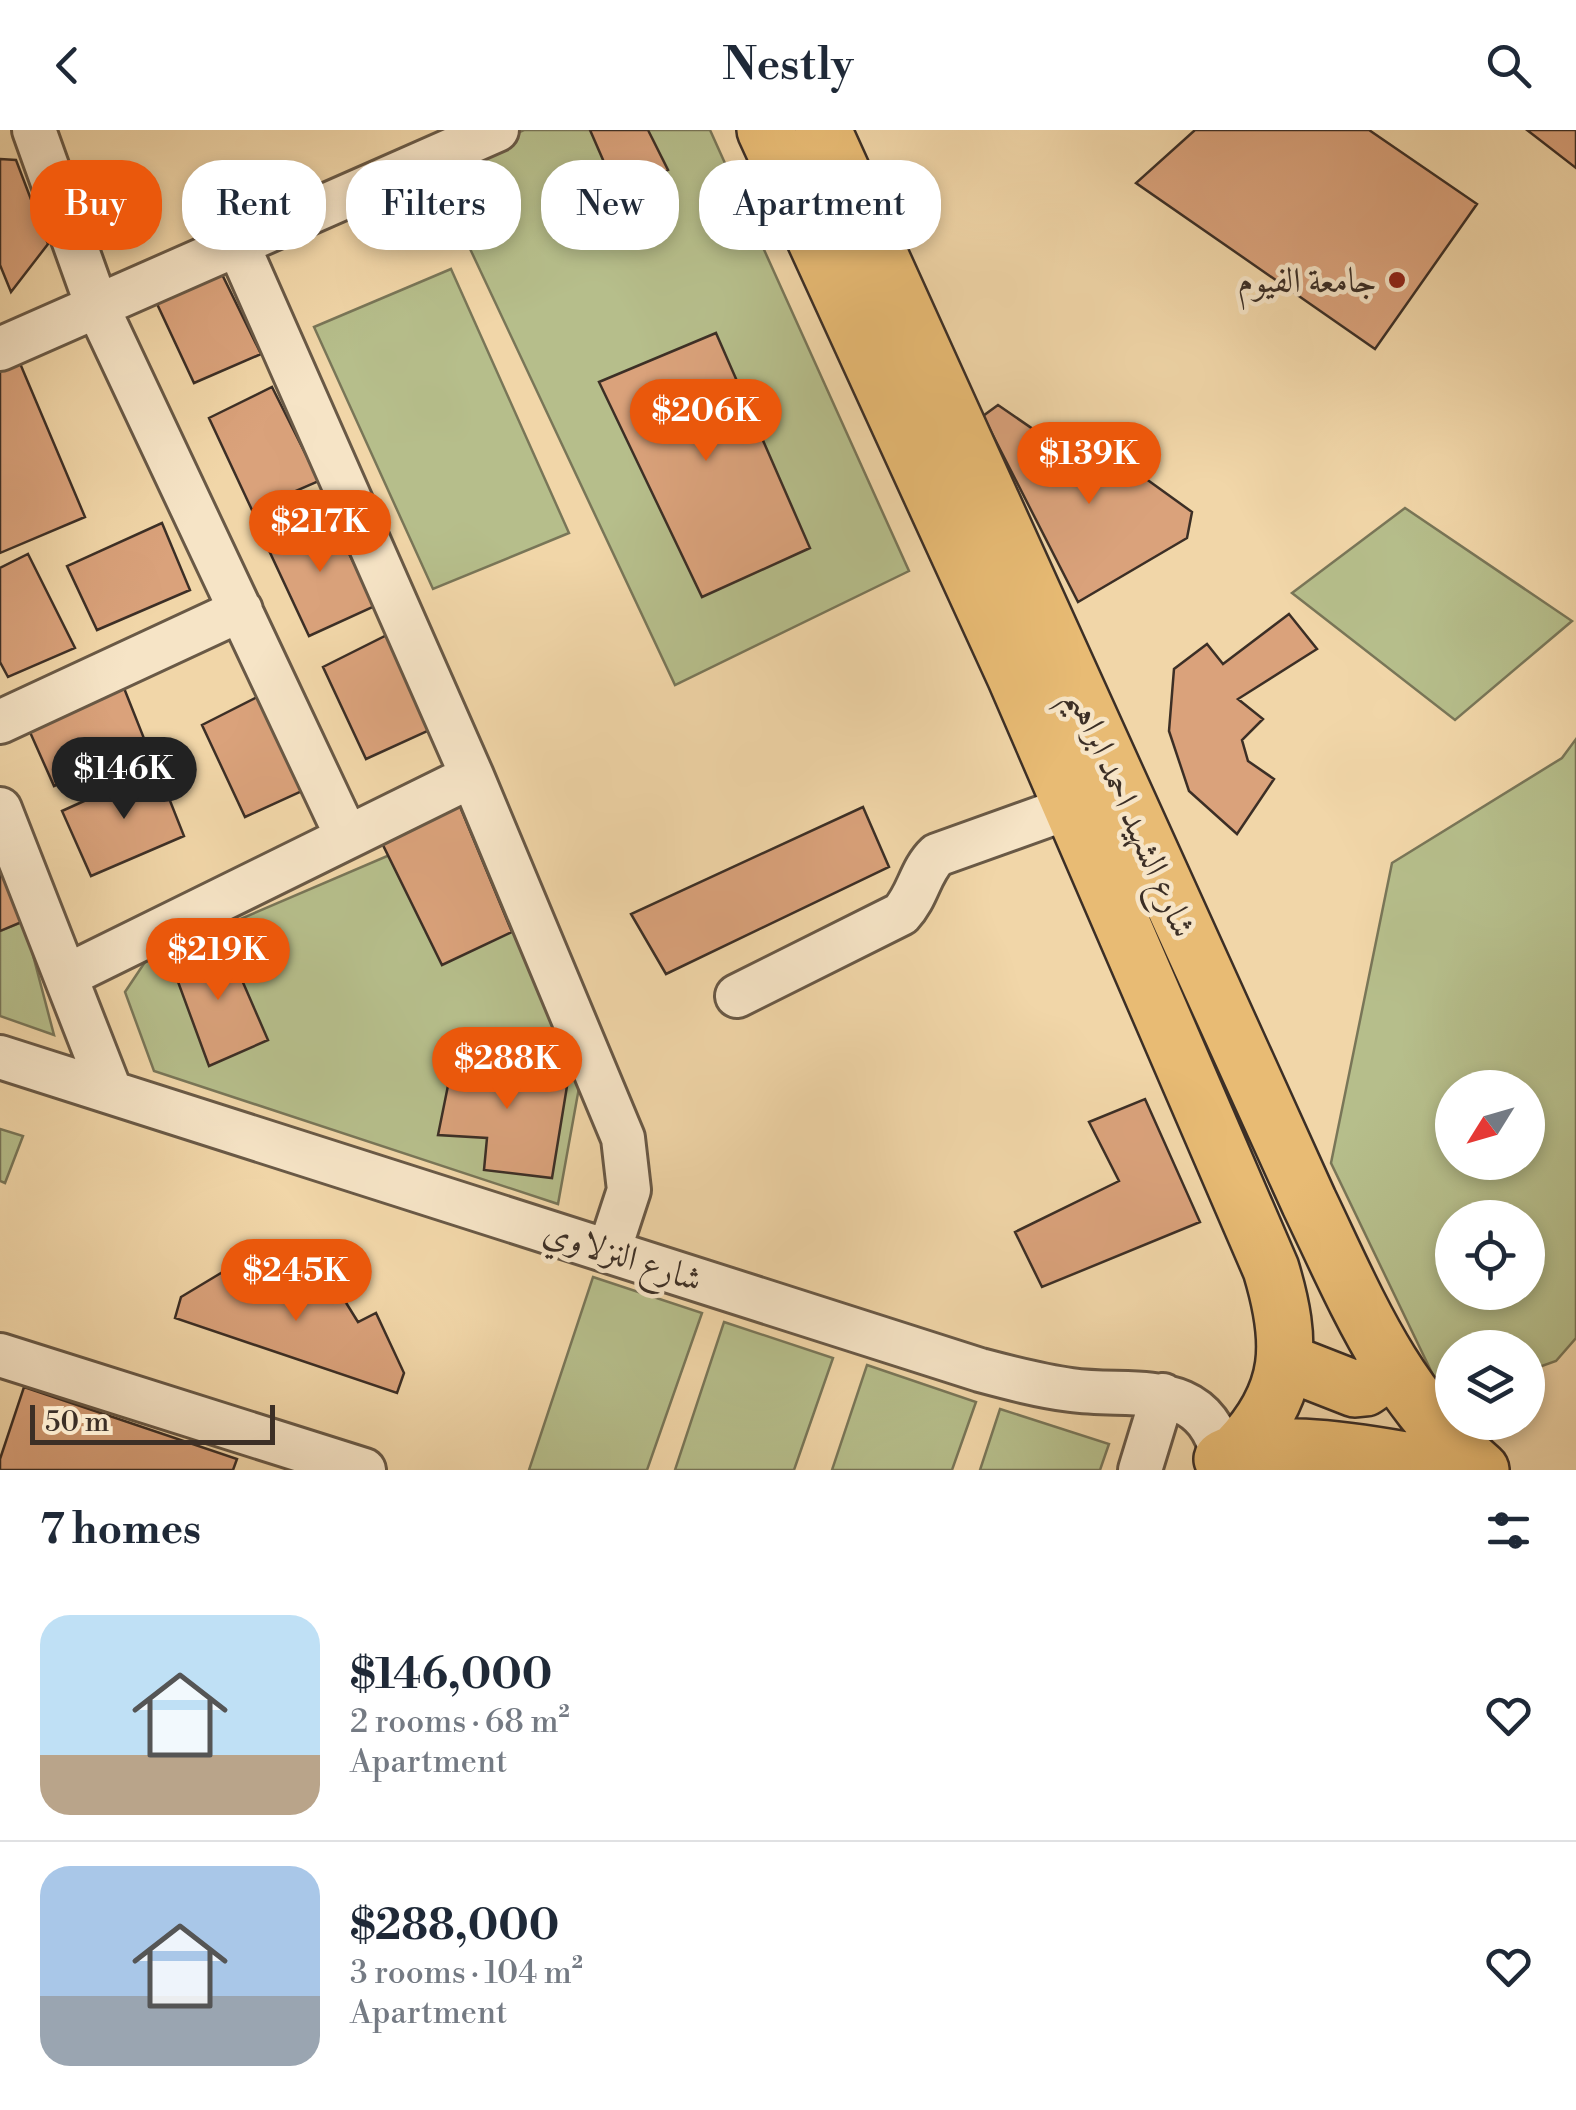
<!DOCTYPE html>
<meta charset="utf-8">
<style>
:root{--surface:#fff;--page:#f2f2f3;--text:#1f2937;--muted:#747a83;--line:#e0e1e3;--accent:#ea580c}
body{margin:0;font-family:"Libre Bodoni",Amiri,serif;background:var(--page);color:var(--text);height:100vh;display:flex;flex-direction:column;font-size:38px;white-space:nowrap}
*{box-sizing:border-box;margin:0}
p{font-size:32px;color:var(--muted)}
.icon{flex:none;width:55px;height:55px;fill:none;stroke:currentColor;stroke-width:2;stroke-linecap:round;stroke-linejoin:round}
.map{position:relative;height:1340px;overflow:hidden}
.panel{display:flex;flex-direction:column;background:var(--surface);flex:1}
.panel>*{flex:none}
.hud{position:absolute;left:30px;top:30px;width:1000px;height:90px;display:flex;gap:20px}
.needle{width:65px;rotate:233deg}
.tools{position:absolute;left:1435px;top:940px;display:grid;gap:20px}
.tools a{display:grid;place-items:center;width:110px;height:110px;border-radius:50%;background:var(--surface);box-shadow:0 5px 15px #0003;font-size:50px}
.scale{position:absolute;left:30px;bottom:25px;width:245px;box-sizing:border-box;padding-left:10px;border:5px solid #3c2f26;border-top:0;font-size:28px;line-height:35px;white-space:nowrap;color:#3c2f26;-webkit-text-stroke:8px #f6e4c6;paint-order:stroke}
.price{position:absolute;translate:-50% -85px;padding:0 22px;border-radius:35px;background:var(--accent);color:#fff;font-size:32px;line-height:65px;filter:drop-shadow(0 2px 5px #0008)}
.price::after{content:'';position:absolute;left:50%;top:60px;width:30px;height:22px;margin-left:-15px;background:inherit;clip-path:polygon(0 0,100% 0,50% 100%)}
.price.selected{background:#222;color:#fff}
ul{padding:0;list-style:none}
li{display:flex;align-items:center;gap:30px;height:250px;padding:0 40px}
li+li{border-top:2px solid var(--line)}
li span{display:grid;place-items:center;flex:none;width:280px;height:200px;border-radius:30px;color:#555}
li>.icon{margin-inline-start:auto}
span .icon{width:120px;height:120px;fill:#fffc;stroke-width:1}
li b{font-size:42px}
h2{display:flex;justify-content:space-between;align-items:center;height:120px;padding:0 40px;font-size:42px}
.pill{padding:0 35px;border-radius:40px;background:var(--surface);box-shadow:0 5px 15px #0003;font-size:35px;line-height:90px}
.pill.selected{background:var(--accent);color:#fff}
header{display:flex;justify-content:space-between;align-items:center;height:130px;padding:0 40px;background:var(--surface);font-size:45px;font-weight:600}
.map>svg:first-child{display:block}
</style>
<header><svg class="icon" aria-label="back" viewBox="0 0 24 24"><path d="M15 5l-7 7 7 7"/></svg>Nestly<svg class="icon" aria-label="search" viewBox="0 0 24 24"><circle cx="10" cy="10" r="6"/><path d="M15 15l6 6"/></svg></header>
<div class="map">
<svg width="1576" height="1340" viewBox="0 0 1576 1340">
<rect width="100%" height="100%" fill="#f1d6a8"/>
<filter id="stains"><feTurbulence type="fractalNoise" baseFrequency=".002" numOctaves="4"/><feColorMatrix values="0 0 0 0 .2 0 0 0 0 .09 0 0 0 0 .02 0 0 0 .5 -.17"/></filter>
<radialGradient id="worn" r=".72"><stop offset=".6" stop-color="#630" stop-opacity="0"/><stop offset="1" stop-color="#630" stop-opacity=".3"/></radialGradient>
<path fill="#b6be8b" stroke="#797658" stroke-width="2.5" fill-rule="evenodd" d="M524 0H710L909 441 675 555 433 40Z
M451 139 569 403 433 459 314 197Z
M1405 378 1572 491 1455 590 1292 463Z
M1576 609V1208L1556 1231 1528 1241V1218H1452V1268L1445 1270 1331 1033 1392 733 1562 628ZM1452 958H1528V1032H1452ZM1452 1088H1528V1162H1452Z
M483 685 584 930 558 1074 154 941 125 862 147 829Z
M24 791 54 905 0 886V801Z
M0 999 23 1006 5 1053 0 1051Z
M593 1147 702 1183 647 1340H529Z
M724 1192 833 1228 794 1340H675Z
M867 1235 976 1272 952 1340H832Z
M1000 1279 1109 1314 1100 1340H980Z"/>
<path fill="#daa27b" stroke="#3c2f26" stroke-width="2.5" d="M590 0H648L668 40 617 62Z
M1195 0H1369L1477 74 1375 219 1136 53Z
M1527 0H1576V38Z
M0 29 16 30 48 114 11 162 0 135Z
M215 130 261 224 194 253 151 161Z
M716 203 810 418 702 467 599 252Z
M19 231 85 387 0 423V239Z
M272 257 319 351 252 380 209 288Z
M998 275 1075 328 1124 333 1192 382 1187 408 1078 472 983 286Z
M329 383 375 476 309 506 266 414Z
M162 393 190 460 97 500 67 436Z
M28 424 75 518 8 547 0 532V438Z
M1289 484 1317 519 1238 569 1263 589 1242 610 1248 631 1274 649 1237 704 1189 661 1169 601 1174 539 1207 514 1223 534Z
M387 505 432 599 366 629 323 537Z
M120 548 147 616 54 656 25 591Z
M265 563 311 657 245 687 202 595Z
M157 638 184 706 91 746 62 681Z
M459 674 512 802 442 835 380 709Z
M863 677 889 737 666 844 631 784Z
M0 738 24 791 0 801Z
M225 811 268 910 209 936 170 830Z
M455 921 569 944 552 1048 484 1040 487 1008 438 1005Z
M1145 969 1200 1092 1042 1157 1015 1102 1119 1051 1089 992Z
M226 1140 241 1157 269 1142 308 1143 340 1163 358 1192 376 1183 404 1243 397 1263 175 1188 181 1167Z
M24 1257 237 1329 233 1340H0V1329Z"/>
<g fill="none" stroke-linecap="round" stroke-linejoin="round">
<defs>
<path id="minor" d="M34 0 97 176 347 707
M238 115 472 646 623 1008 629 1060 609 1121
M0 219 497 0
M0 592 241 480
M0 679 110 960
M66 846 472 646
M737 866 901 784C918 766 920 741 937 725L1071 677
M0 927 980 1240C1010 1248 1040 1256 1071 1260 1135 1269 1204 1246 1223 1328
M0 1225 364 1340
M1140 1340 1163 1265"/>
<path id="major" d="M765 0 1015 546 1271 1139C1293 1212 1293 1262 1239 1319
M823 0 1309 1072C1358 1174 1393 1264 1481 1340
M1286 1232 1355 1259 1365 1258 1381 1247 1385 1227
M1222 1329C1266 1300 1405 1330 1459 1340"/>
</defs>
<use href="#minor" stroke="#695946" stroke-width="48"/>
<use href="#major" stroke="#3c2f26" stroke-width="60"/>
<use href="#minor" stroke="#f6e4c6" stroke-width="42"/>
<use href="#major" stroke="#e8bb74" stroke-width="55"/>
</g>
<circle fill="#8f2418" stroke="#f6e4c6" stroke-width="4" cx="1397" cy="150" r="10"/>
<g text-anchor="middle" stroke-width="9" stroke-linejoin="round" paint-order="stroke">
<g font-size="35" fill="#3c2f26" stroke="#f6e4c6" text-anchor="end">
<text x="1377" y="162">جامعة الفيوم</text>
</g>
<g font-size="35" fill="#3c2f26" stroke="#f6e4c6">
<text transform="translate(1132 683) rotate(66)" y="12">شارع الشهيد احمد ابراهيم</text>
<text transform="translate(623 1125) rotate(18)" y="12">شارع النزلاوي</text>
</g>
</g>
<rect width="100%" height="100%" filter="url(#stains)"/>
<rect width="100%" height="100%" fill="url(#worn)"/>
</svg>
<div class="tools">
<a><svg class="needle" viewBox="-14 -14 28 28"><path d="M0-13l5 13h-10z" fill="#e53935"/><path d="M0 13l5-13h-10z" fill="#747a83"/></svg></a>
<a><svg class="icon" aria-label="locate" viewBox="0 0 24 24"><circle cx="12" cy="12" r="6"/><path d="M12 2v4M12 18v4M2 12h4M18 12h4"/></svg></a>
<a><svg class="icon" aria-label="layers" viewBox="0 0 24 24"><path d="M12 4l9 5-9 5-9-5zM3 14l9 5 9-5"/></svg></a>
</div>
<div class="scale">50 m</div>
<b class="price" style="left:706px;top:334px">$206K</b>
<b class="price" style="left:1089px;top:377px">$139K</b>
<b class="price" style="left:320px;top:445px">$217K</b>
<b class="price selected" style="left:124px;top:692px">$146K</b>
<b class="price" style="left:218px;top:873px">$219K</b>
<b class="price" style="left:507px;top:982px">$288K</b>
<b class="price" style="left:296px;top:1194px">$245K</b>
<div class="hud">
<a class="pill selected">Buy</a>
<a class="pill">Rent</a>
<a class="pill">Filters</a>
<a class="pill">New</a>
<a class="pill">Apartment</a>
</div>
</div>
<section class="panel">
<h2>7 homes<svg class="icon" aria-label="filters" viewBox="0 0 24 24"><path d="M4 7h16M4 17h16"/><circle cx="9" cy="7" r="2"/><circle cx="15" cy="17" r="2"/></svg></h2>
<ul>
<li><span style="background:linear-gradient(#bfe0f5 70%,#b9a48a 0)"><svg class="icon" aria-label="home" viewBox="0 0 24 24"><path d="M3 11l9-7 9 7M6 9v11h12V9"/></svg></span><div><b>$146,000</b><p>2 rooms · 68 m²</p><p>Apartment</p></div><svg class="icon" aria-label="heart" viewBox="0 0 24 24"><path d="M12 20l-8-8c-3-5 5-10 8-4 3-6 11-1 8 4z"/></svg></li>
<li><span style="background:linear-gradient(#a9c7e8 65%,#9aa5b1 0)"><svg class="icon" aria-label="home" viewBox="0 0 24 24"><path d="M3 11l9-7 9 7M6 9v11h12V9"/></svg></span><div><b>$288,000</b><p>3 rooms · 104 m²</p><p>Apartment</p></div><svg class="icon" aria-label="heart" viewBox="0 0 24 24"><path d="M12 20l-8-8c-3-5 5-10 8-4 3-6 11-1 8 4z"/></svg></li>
</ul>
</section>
